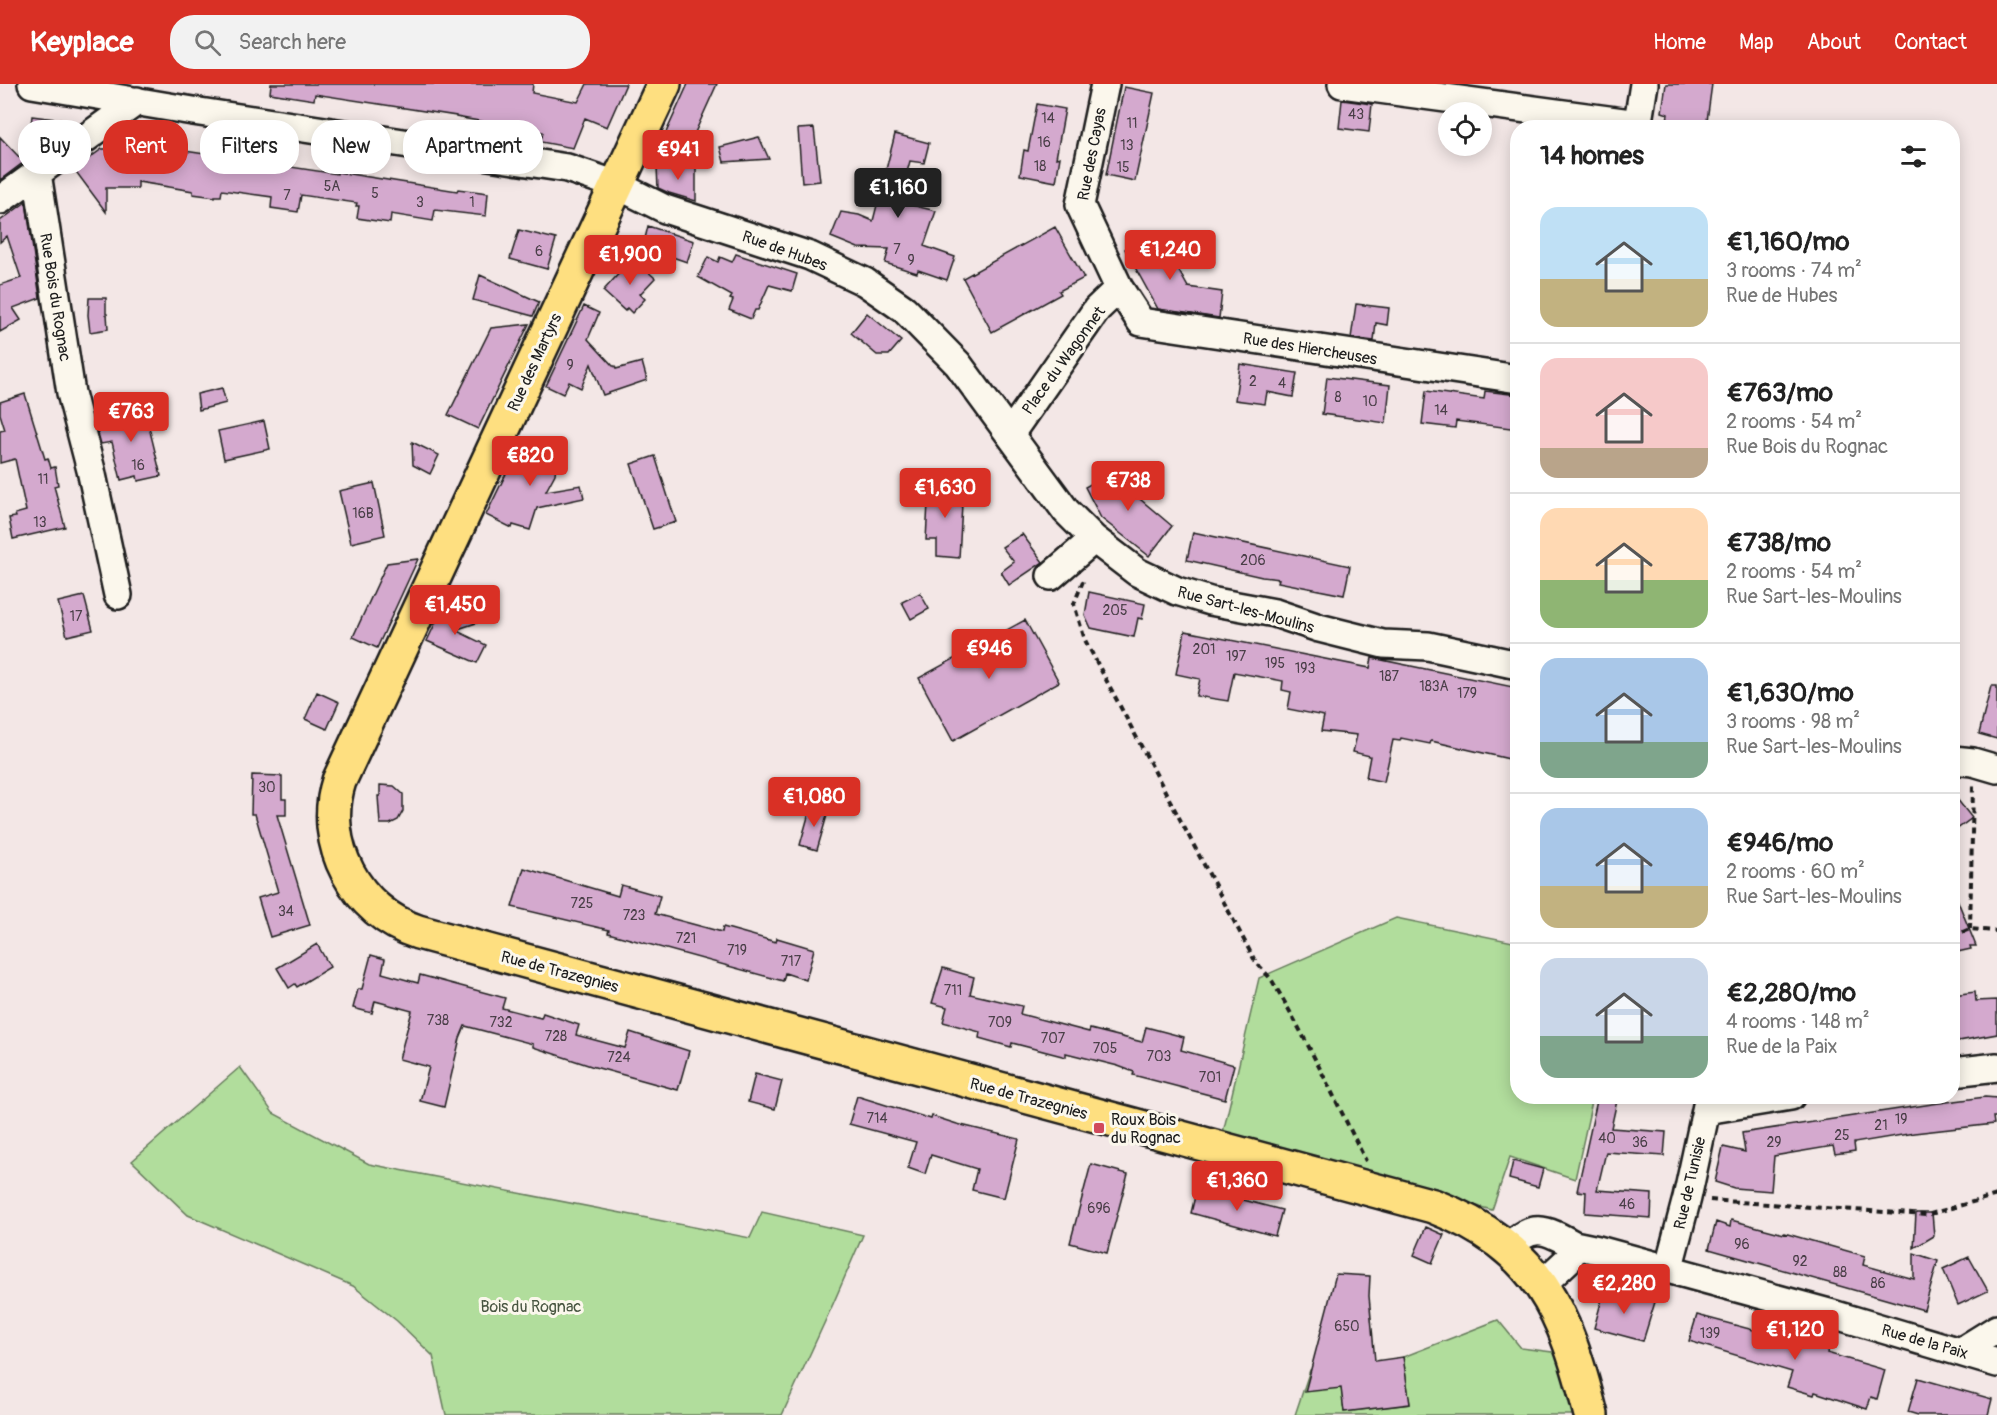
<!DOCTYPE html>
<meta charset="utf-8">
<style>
:root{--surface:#fff;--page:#f2f2f2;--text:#222;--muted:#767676;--line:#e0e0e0;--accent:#d93025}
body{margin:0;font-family:Pangolin,sans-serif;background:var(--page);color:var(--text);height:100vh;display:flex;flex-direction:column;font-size:22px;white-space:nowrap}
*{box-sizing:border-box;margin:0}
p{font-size:20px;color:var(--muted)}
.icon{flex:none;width:33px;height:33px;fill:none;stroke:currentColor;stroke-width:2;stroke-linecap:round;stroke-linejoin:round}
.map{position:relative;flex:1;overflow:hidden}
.sheet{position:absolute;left:1510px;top:36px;width:450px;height:984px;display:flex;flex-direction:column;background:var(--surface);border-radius:24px;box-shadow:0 3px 15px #0003}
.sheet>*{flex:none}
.top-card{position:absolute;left:18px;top:36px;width:570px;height:54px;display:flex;gap:12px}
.buttons{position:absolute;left:1438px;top:18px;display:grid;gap:12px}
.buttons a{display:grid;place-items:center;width:54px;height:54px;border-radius:50%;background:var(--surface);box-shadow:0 3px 15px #0003;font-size:30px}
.price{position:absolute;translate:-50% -51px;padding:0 14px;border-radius:6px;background:var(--accent);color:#fff;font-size:20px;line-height:39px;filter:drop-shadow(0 2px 3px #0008)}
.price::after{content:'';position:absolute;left:50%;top:36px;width:18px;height:14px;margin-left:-9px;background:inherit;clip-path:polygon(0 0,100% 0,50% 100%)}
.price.current{background:#222;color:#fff}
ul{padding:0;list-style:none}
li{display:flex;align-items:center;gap:18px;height:150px;padding:0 30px}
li+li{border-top:2px solid var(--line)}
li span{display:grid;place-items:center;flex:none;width:168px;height:120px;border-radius:18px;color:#555}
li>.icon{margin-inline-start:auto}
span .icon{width:72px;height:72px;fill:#fffc;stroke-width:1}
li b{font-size:26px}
h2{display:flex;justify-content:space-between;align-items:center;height:72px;padding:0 30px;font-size:26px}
.tag{padding:0 21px;border-radius:24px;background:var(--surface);box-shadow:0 3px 15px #0003;font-size:21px;line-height:54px}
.tag.current{background:var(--accent);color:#fff}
header{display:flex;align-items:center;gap:36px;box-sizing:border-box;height:84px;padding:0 30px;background:var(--accent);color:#fff}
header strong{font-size:28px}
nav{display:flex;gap:33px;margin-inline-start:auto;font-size:21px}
.search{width:420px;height:54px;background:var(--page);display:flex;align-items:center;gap:15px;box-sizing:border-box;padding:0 21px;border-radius:24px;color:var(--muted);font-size:22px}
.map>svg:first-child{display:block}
</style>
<header>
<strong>Keyplace</strong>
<div class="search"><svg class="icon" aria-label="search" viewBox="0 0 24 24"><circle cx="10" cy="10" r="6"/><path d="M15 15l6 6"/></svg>Search here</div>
<nav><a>Home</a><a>Map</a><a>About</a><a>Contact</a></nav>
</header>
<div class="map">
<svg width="1997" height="1331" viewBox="0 0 1997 1331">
<rect width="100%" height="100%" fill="#f3e7e6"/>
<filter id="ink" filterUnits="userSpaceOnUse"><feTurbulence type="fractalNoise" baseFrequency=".0167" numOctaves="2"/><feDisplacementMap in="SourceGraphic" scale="12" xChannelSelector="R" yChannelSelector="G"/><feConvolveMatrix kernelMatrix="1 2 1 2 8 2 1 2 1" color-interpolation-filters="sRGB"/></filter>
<g filter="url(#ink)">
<path fill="#b1dd9c" stroke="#667c5c" stroke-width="1.5" d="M1396 834 1518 859V1012L1593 1013 1575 1095 1510 1073 1492 1126 1222 1053 1259 894Z
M240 983 273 1029 369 1080 750 1154 762 1128 863 1151 833 1220 782 1331H446L433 1272 397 1237 353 1202 188 1131 132 1077Z
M1498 1236 1521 1264 1560 1269 1577 1331H1295L1310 1286 1339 1282 1344 1328 1410 1320 1403 1273Z"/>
<path fill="#d4a9ce" stroke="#1c1c1c" stroke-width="1.5" d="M271 0H533L532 9 578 18 587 0H626L607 43 585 34 573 64 541 58 543 48 456 33V32L315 10 314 16 270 9Z
M688 0H717L688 64 664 53Z
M1666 0H1712L1706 44H1666L1668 30 1662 28Z
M1124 3 1154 9 1135 97 1106 91Z
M1342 16 1372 20 1369 48 1339 44Z
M1037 20 1065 25 1056 74 1060 73 1056 98 1020 91 1024 66 1028 67Z
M32 32 62 36 60 51 0 96V53L19 73 23 47 30 48Z
M814 44 820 97 802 99 798 45Z
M895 50 929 59 924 79 910 77 899 118 936 127 924 162 955 173 947 196 918 186 917 189 885 179 889 165 858 164 831 153 841 128 859 131 873 137Z
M759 53 769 75 724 78 720 63Z
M165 64 337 90V88L457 107 458 105 488 109 486 132 435 126 433 137 391 130 390 139 357 134 359 122H356L357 119 301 111 298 128 271 124 272 113 222 106 221 112H215V113L193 110V107L138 98V104H106V128L74 85 102 65Z
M696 82V117L669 109 658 104 657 83Z
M26 118 40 214 13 224 21 236 0 248V201L21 194 7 152 0 158V137Z
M648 142 694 157 687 178 643 163Z
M1055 143 1084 194 1059 207 1061 210 992 248 963 194Z
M519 146 556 155 547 185 510 175Z
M1157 148 1188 203 1222 208 1219 234 1158 225 1125 165Z
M736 170 797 190 792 207 769 201 758 226H755L751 235 729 226 733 216 730 215 732 212 698 193 708 173 718 178 720 173 732 178Z
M633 174 655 194 640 210 645 215 632 229 627 224 625 227 603 207Z
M480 191 539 218 533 232 473 216Z
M89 214H106V230H107L108 245 90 248 88 231Z
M1356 220 1389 224 1387 241 1376 239 1374 257 1351 254Z
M584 222 599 229 588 255 613 282H615L616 285 642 278 647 296 603 311 591 280 581 304 569 298 563 310 546 302Z
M867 229 901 257 889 271H877L851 249Z
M529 240 478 345 448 331 491 244Z
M1240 280 1297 289 1293 313 1267 308 1265 320 1235 316Z
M1327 293 1390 301 1386 339 1322 330Z
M222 304 226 319 199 326 197 310Z
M1426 307 1484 315 1485 307 1518 311V345L1456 337 1455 344 1422 340Z
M25 310 45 375 48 374 51 384 55 383 58 401 54 402 65 443 13 455 9 434 16 433 15 430 26 427 15 375 0 379V347L5 346 0 330V318Z
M147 321 150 338 148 339 161 392 138 397 137 392 121 396 112 358 101 360 94 335Z
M264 337 270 365 224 375 218 347Z
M522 357 540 358V360L558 363 555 390 546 407 581 401 584 414 537 424 530 446 513 441 512 444 486 431 517 367 520 368Z
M412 358 439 371 430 390 413 381Z
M655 372 676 438 653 445 631 380Z
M1118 385 1134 410 1172 442 1149 472 1101 434 1085 403Z
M374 399 385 451 351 459 339 407Z
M929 400 963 402 959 474 937 472V456H926Z
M1193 448 1350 482 1344 511 1278 498 1279 495 1262 493 1187 476Z
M1022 450 1043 478 1009 501 1001 488 1014 478 1002 463Z
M418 475 377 564 353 553 387 479Z
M1089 508 1145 520 1142 535 1138 534 1134 553 1091 544 1085 531Z
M920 509 929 525 911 535 902 518Z
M84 512 93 546 67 552 58 518Z
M443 523 476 539 455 546 486 561 477 579 427 557Z
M1025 536 1059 598 953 657 919 594Z
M1185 547 1370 584 1372 574 1518 604V677L1431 657 1430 660 1401 654 1400 657 1393 656 1384 698 1366 694 1370 672 1353 668 1357 651 1321 647 1324 632 1288 625 1291 608 1282 606 1283 597 1234 588 1228 617 1196 612 1200 595 1176 590Z
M1991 602H1997V655L1979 650Z
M317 608 339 618 327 645 305 635Z
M252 691 282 692V715H286V731H277L310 841 270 853 258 814 278 808 255 730H251Z
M380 701 394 702 403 710V727L398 736 390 740H380L378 712H380Z
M1953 710 1972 734 1953 748Z
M811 722 828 728 817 766 800 761Z
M524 784 618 812 621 801 660 812 655 830 722 848 723 843 776 858 777 854 814 865 806 896 785 889 783 897 608 849 609 846 512 823Z
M1953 805 1976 862H1970L1971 865 1953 869Z
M317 860 330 883 297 903 295 900 289 904 277 884Z
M371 871 385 875 382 889 418 899 420 891 505 914 502 924 541 934 543 929 579 941 576 951 625 964 630 948 689 967 678 1006 591 982 533 963V960L465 942 460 954 444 1023 420 1017 429 983 399 975 412 927 375 917 372 929 353 924 358 905H362Z
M943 884 974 893 970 910 1022 922 1020 930 1089 948 1090 945 1142 958 1146 943 1184 953 1181 966 1234 981 1225 1015 1133 991 1134 988 1118 982 1066 969V973L1012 959 1011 963 979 954 980 948 943 938 947 923 932 919Z
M1975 908 1976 917 1997 916V950L1953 958V911Z
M755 990 782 997 775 1025 748 1018Z
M857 1012 931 1035 932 1032 957 1040 1019 1055 1004 1114 972 1106 977 1085 931 1071 925 1090 908 1084 916 1058 849 1040Z
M1598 1012H1618L1611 1044 1666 1048 1664 1072 1606 1068 1597 1106 1652 1110 1651 1134 1585 1129 1586 1108 1577 1107Z
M1985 1013 1997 1014V1033H1993L1994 1040 1914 1049 1854 1059 1855 1067 1835 1070 1833 1062 1774 1072 1771 1107 1734 1104 1715 1098 1723 1063 1745 1068 1742 1049 1932 1020Z
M1513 1077 1543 1085 1538 1103 1509 1095Z
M1091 1080 1128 1090 1107 1169 1070 1159Z
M1197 1104 1282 1126 1275 1152 1191 1129Z
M1916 1129H1932L1934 1152 1914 1164Z
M1731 1136 1784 1150V1149L1865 1172 1863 1181 1914 1195V1169L1938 1177 1924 1226 1709 1165 1716 1138 1730 1143Z
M1426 1143 1444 1151 1432 1179 1414 1171Z
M1969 1173 1988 1207 1958 1221 1943 1185Z
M1336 1190 1370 1192 1369 1212 1375 1277 1403 1273 1410 1320 1344 1328 1341 1304 1305 1308Z
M1605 1204 1655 1218 1643 1257 1594 1244Z
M1697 1231 1828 1266 1827 1269 1885 1286 1877 1315 1871 1313 1867 1325 1815 1308 1814 1311 1787 1303 1792 1288 1689 1257Z
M1918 1294 1992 1315 1988 1331H1918L1908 1328Z"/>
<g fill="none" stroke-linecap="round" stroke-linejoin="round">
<defs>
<path id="minor" d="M32 0 193 27 567 84 617 101 665 125 810 172 865 198 904 225 958 280 1066 427 1094 455 1137 488 1177 507 1210 517 1275 529 1319 544 1383 560 1428 562 1518 581
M1105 0 1080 121 1119 204 1141 238 1518 295
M1342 0 1638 40
M1637 44 1644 0
M37 89 71 309 91 386 118 511
M0 116 137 17
M1010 350 1097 225 1119 204
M1051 492 1094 455
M1953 676 1973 678 1997 685
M1953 988 1997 983
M1706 1026 1791 1012
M1574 1161 1598 1166 1829 1229 1997 1279
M1507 1164C1533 1139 1544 1144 1574 1161L1569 1175 1541 1201
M1668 1186 1687 1114 1709 1012
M1960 1268 1997 1245"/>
<path id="major" d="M664 0 339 697C319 759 356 828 418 848L1433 1122C1539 1163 1565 1227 1591 1331"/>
</defs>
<use href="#minor" stroke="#1c1c1c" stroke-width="32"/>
<use href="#major" stroke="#1c1c1c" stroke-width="38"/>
<path stroke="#1c1c1c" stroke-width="4" stroke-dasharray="6 4.5" stroke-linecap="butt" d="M1083 497 1074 520 1085 556 1254 875C1260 884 1269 891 1274 900 1308 957 1336 1018 1366 1077
M1970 845 1973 702
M1953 852 1970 845 1997 847
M1710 1116 1927 1131 1997 1111"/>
<use href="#minor" stroke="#fbf7ec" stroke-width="27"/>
<use href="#major" stroke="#fedf80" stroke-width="33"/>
</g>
</g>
<rect fill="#d1495b" stroke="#fbf7ec" stroke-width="2" x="1093" y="1038" width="12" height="12" rx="3"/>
<g text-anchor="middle" stroke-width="6" stroke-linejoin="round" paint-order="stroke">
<g font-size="14" fill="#4a3f48">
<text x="1356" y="35">43</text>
<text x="1048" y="39">14</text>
<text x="1132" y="44">11</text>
<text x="1044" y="63">16</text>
<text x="1127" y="66">13</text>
<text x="1040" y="87">18</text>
<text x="1123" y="88">15</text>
<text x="332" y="107">5A</text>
<text x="375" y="114">5</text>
<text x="287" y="116">7</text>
<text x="420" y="123">3</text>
<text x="472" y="123">1</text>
<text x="897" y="170">7</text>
<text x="539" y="172">6</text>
<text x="911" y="181">9</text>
<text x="570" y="286">9</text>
<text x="1253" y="302">2</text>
<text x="1282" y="304">4</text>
<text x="1338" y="318">8</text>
<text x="1370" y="322">10</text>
<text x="1441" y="331">14</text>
<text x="138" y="386">16</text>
<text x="43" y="400">11</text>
<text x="363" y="434">16B</text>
<text x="40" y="443">13</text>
<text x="1253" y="481">206</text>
<text x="1115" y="531">205</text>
<text x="76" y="537">17</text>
<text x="1204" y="570">201</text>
<text x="1236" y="577">197</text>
<text x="1275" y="584">195</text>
<text x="1305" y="589">193</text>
<text x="1389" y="597">187</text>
<text x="1434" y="607">183A</text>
<text x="1467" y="614">179</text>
<text x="267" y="708">30</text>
<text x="582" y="824">725</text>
<text x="286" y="832">34</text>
<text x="634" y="836">723</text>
<text x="686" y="859">721</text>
<text x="737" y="871">719</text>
<text x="791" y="882">717</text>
<text x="953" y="911">711</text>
<text x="438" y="941">738</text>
<text x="501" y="943">732</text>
<text x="1000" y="943">709</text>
<text x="556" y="957">728</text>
<text x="1053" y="959">707</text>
<text x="1105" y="969">705</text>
<text x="1159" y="977">703</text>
<text x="619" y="978">724</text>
<text x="1210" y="998">701</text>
<text x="877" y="1039">714</text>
<text x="1901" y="1040">19</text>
<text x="1881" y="1046">21</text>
<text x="1842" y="1056">25</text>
<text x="1607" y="1059">40</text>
<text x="1640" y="1063">36</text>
<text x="1774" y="1063">29</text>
<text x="1627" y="1125">46</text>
<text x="1099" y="1129">696</text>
<text x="1742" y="1165">96</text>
<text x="1800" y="1182">92</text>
<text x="1840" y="1193">88</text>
<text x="1878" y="1204">86</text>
<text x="1347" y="1247">650</text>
<text x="1710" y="1254">139</text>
</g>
<g font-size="16" fill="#1c1c1c" stroke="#fbf7ec">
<text transform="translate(1091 70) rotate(-79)" y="6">Rue des Cayas</text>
<text transform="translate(785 166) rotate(20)" y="6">Rue de Hubes</text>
<text transform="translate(56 213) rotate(81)" y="6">Rue Bois du Rognac</text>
<text transform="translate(1310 264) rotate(9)" y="6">Rue des Hiercheuses</text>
<text transform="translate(1063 276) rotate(-54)" y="6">Place du Wagonnet</text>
<text transform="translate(534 278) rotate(-65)" y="6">Rue des Martyrs</text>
<text transform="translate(1246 525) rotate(15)" y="6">Rue Sart-les-Moulins</text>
<text transform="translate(560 887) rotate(15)" y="6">Rue de Trazegnies</text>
<text transform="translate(1029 1014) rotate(15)" y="6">Rue de Trazegnies</text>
<text transform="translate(1689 1099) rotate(-77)" y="6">Rue de Tunisie</text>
<text transform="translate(1925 1257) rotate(16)" y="6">Rue de la Paix</text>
</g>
<g font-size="16" fill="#1c1c1c" stroke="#fbf7ec" text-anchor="start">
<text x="1111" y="1041">Roux Bois<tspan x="1111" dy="18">du Rognac</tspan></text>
</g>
<g font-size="16" fill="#495642" stroke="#fbf7ec">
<text x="531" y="1228">Bois du Rognac</text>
</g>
</g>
</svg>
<div class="buttons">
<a><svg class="icon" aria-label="locate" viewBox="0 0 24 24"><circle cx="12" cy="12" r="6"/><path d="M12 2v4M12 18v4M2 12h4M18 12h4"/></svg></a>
</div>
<b class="price" style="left:678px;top:97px">€941</b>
<b class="price current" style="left:898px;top:135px">€1,160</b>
<b class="price" style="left:1170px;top:197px">€1,240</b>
<b class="price" style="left:630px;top:202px">€1,900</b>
<b class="price" style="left:131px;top:359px">€763</b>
<b class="price" style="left:530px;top:403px">€820</b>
<b class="price" style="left:1128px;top:428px">€738</b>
<b class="price" style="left:945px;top:435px">€1,630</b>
<b class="price" style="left:455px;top:552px">€1,450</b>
<b class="price" style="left:989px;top:596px">€946</b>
<b class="price" style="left:814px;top:744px">€1,080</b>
<b class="price" style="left:1237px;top:1128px">€1,360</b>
<b class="price" style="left:1624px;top:1231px">€2,280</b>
<b class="price" style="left:1795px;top:1277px">€1,120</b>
<div class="top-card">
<a class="tag">Buy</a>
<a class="tag current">Rent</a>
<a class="tag">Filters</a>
<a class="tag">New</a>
<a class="tag">Apartment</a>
</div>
<section class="sheet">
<h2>14 homes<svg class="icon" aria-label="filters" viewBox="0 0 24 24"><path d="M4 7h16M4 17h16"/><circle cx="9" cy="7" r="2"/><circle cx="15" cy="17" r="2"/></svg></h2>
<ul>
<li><span style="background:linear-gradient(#bfe0f5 60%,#c2b280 0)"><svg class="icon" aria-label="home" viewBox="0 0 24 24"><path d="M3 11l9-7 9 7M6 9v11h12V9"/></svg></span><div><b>€1,160/mo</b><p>3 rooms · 74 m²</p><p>Rue de Hubes</p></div></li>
<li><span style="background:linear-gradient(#f6c9c9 75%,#b9a48a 0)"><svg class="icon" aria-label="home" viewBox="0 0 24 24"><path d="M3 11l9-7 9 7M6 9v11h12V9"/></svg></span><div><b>€763/mo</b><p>2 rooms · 54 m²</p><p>Rue Bois du Rognac</p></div></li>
<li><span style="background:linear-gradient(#ffd9b3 60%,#8fb573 0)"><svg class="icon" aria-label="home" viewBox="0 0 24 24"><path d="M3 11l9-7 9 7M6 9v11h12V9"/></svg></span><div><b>€738/mo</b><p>2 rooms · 54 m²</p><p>Rue Sart-les-Moulins</p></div></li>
<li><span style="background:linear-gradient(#a9c7e8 70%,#7fa58c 0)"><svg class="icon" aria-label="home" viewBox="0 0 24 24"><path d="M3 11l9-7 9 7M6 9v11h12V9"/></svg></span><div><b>€1,630/mo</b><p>3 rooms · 98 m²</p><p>Rue Sart-les-Moulins</p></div></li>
<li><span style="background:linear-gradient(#a9c7e8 65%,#c2b280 0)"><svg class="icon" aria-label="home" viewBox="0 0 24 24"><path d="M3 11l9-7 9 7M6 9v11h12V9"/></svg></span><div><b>€946/mo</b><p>2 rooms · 60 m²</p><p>Rue Sart-les-Moulins</p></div></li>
<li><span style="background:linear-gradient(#c9d6e8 65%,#7fa58c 0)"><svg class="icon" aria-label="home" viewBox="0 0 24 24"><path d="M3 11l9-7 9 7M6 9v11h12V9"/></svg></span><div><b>€2,280/mo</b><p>4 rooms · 148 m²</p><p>Rue de la Paix</p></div></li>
</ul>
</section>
</div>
